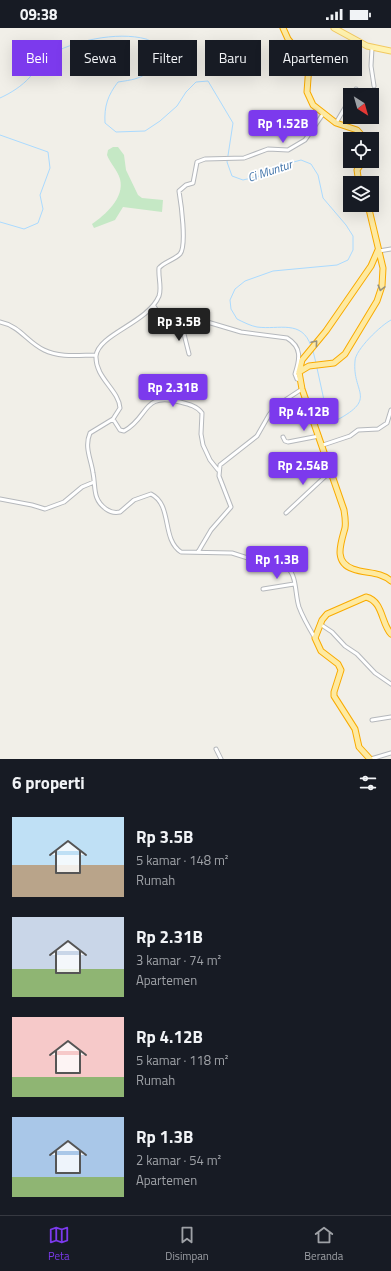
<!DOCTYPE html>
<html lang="id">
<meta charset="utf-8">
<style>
:root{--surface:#171b24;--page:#20242c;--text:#f1f3f6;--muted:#9ea1a6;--line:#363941;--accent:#7c3aed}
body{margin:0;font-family:"Titillium Web",sans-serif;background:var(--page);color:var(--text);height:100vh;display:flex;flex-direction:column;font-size:15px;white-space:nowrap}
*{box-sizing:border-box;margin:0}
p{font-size:13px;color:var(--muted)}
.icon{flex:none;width:22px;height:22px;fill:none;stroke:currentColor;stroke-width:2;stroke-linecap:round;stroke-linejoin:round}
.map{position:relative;height:731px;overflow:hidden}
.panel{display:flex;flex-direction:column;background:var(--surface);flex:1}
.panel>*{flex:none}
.guide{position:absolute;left:12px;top:12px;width:367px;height:36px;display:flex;gap:8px}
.needle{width:26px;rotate:143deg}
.controls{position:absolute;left:343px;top:60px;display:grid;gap:8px}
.controls a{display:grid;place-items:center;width:36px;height:36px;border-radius:0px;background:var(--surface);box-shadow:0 4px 16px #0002;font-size:20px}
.price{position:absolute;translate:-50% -34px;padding:0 9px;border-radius:4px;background:var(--accent);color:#fff;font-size:13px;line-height:26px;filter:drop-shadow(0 1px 2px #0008)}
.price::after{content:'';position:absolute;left:50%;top:24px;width:12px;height:9px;margin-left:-6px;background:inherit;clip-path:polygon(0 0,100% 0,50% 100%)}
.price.current{background:#222;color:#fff}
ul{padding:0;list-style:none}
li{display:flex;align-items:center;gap:12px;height:100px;padding:0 12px}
li span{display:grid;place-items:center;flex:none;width:112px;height:80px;border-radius:0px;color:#555}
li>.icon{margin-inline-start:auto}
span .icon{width:48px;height:48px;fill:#fffc;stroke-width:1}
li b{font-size:17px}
h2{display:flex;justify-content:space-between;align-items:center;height:48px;padding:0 12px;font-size:17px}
.chip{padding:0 14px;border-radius:0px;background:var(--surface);box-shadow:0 4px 16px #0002;font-size:14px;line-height:36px}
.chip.current{background:var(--accent);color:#fff}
.status{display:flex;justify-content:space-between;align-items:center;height:28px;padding:0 20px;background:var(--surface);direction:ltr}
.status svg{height:11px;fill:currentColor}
.menu{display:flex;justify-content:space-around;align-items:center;height:56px;border-top:1px solid var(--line);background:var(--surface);font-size:11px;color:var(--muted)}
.menu a{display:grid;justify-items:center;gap:2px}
.menu .current{color:var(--accent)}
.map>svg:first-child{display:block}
</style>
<div class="status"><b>09:38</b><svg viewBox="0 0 49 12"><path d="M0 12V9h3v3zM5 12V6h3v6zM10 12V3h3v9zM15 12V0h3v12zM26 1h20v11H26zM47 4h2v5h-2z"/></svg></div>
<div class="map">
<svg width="391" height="731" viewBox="0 0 391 731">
<rect width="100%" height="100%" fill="#f1efe8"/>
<path fill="#c5e8c5" d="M113 119H118L124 127 126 142 138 167 142 170 163 172 162 184 123 179 115 192 94 200 92 196C105 187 125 170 120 151 118 143 110 135 107 127L108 122Z"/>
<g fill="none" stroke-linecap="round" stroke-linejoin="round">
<path stroke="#aadaff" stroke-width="1" d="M0 70C11 65 22 58 30 49 35 42 40 32 48 28 72 13 117 3 146 11 150 12 154 17 157 20 149 48 146 50 118 54 108 67 104 78 105 95L116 104 145 103 160 93 177 78 186 64 196 54 208 53 233 95 227 134 232 148 243 152 276 144 290 135 301 132 311 136 318 147 323 170 346 197 353 208V222L348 232 337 237 273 243 245 253 235 261 230 272 231 281 237 291C243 294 251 298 257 299 279 302 302 291 311 318
M0 107 48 124 50 140 40 167 43 181 38 195 24 201 0 194
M313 323 316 335
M317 340 327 386 337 392C378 370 352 365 355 333 355 322 381 297 391 292"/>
<defs>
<path id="minor" d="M372 20 371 38 374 58
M353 67 356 61
M336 95 350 71
M379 223 391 221
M154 278 163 293 175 298 204 293 241 304 287 310C302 319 300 331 295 346L297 351 300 352
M0 294C20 298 27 314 44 322 60 330 80 327 96 327
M182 298 189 326
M113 391 120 402 124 403C150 389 141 364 180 374 188 376 197 378 202 385L201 406 203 417 210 432 218 442
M283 409 285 413 288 414 319 408
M323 417 350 408 358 402 378 401 387 395 391 382
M0 471 32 477 45 481 64 474 82 459 94 454
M286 485 331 443
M198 524 211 502 231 479 219 448 220 437 257 408 269 387 276 378 302 361
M263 561 294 556
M320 596 332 604 345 618 357 626 375 645 391 656
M315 610C309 600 303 590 299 579 295 567 297 549 288 540L270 537 232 525 181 524C161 511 173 477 151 466L134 472 120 484C115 485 110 484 106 481 92 471 96 459 93 445 91 431 84 419 90 405L113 391 120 380C119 362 95 350 96 328 98 306 148 295 159 268 162 260 158 249 159 240 164 234 174 232 180 226 187 218 181 175 179 163L186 157 193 155 197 134 205 131 244 130 268 121 288 122 305 112 323 86
M372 692 391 689
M216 721 221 731
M371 731 391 725"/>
<path id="primary" d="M334 0 367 18 391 23"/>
<path id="trunk" d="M283 0 288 11 309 37 307 64 313 77 336 95 357 102 365 111
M359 155 357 142 363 133
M378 222 371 238 326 303 302 332 299 344 302 361 344 482C345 488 346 494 345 500 341 515 333 534 353 541 366 546 380 543 391 553
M299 344 309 338 334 335 345 326 377 273 382 258 383 240 368 177
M370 731 359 719 355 701 334 668V664L341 642 338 636 321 623 315 610 322 592 327 586 366 569C383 573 381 595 391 606"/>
</defs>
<use href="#minor" stroke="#b5b8bc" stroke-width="5"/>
<use href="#primary" stroke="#f2c960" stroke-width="7"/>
<use href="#trunk" stroke="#f9ab00" stroke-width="7"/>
<use href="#minor" stroke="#fff" stroke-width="3"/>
<use href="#primary" stroke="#fff2af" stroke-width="5"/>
<use href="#trunk" stroke="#feeaa1" stroke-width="5"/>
</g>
<defs><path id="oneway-chevron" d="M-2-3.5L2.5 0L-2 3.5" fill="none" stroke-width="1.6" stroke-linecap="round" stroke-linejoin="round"/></defs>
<g stroke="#97927c">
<use href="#oneway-chevron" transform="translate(381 260) rotate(105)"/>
<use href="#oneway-chevron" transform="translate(315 315) rotate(-50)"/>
</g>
<g text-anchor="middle" stroke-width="3.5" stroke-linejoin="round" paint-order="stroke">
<g font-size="12" font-style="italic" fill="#4174aa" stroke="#fff">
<text transform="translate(270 143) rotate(-18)" y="4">Ci Muntur</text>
</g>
</g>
</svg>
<div class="controls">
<a><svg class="needle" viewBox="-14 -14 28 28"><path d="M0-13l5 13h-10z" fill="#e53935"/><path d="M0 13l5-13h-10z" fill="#9ea1a6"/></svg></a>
<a><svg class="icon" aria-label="locate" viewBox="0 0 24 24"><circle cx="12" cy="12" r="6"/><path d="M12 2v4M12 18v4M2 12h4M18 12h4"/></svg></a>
<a><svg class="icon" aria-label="layers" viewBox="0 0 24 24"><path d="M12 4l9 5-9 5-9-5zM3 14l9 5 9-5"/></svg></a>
</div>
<b class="price" style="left:283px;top:116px">Rp 1.52B</b>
<b class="price current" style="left:179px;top:314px">Rp 3.5B</b>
<b class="price" style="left:173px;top:380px">Rp 2.31B</b>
<b class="price" style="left:304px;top:404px">Rp 4.12B</b>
<b class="price" style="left:303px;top:458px">Rp 2.54B</b>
<b class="price" style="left:277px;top:552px">Rp 1.3B</b>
<div class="guide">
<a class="chip current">Beli</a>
<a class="chip">Sewa</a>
<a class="chip">Filter</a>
<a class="chip">Baru</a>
<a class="chip">Apartemen</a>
</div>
</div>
<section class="panel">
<h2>6 properti<svg class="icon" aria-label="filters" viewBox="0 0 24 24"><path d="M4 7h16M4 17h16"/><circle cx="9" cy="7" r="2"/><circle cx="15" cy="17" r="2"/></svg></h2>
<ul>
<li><span style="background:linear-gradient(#bfe0f5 60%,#b9a48a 0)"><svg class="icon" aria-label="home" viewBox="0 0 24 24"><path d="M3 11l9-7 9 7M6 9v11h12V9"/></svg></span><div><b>Rp 3.5B</b><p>5 kamar · 148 m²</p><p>Rumah</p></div></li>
<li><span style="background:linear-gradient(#c9d6e8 65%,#8fb573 0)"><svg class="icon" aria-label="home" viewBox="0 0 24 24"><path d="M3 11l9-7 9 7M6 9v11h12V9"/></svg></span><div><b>Rp 2.31B</b><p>3 kamar · 74 m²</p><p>Apartemen</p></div></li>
<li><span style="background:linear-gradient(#f6c9c9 75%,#8fb573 0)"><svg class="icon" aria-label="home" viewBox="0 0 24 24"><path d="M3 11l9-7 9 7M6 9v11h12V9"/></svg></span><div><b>Rp 4.12B</b><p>5 kamar · 118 m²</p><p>Rumah</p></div></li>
<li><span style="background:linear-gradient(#a9c7e8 75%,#8fb573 0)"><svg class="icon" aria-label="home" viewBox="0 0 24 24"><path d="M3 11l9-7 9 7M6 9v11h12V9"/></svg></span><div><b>Rp 1.3B</b><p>2 kamar · 54 m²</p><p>Apartemen</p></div></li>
</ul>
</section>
<nav class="menu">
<a class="current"><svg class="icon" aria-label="map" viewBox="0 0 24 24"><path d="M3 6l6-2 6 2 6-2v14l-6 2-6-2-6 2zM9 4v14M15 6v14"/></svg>Peta</a>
<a><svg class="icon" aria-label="saved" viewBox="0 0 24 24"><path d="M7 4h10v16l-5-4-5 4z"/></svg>Disimpan</a>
<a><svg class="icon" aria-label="home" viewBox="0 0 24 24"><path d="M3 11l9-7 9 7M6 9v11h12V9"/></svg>Beranda</a>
</nav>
